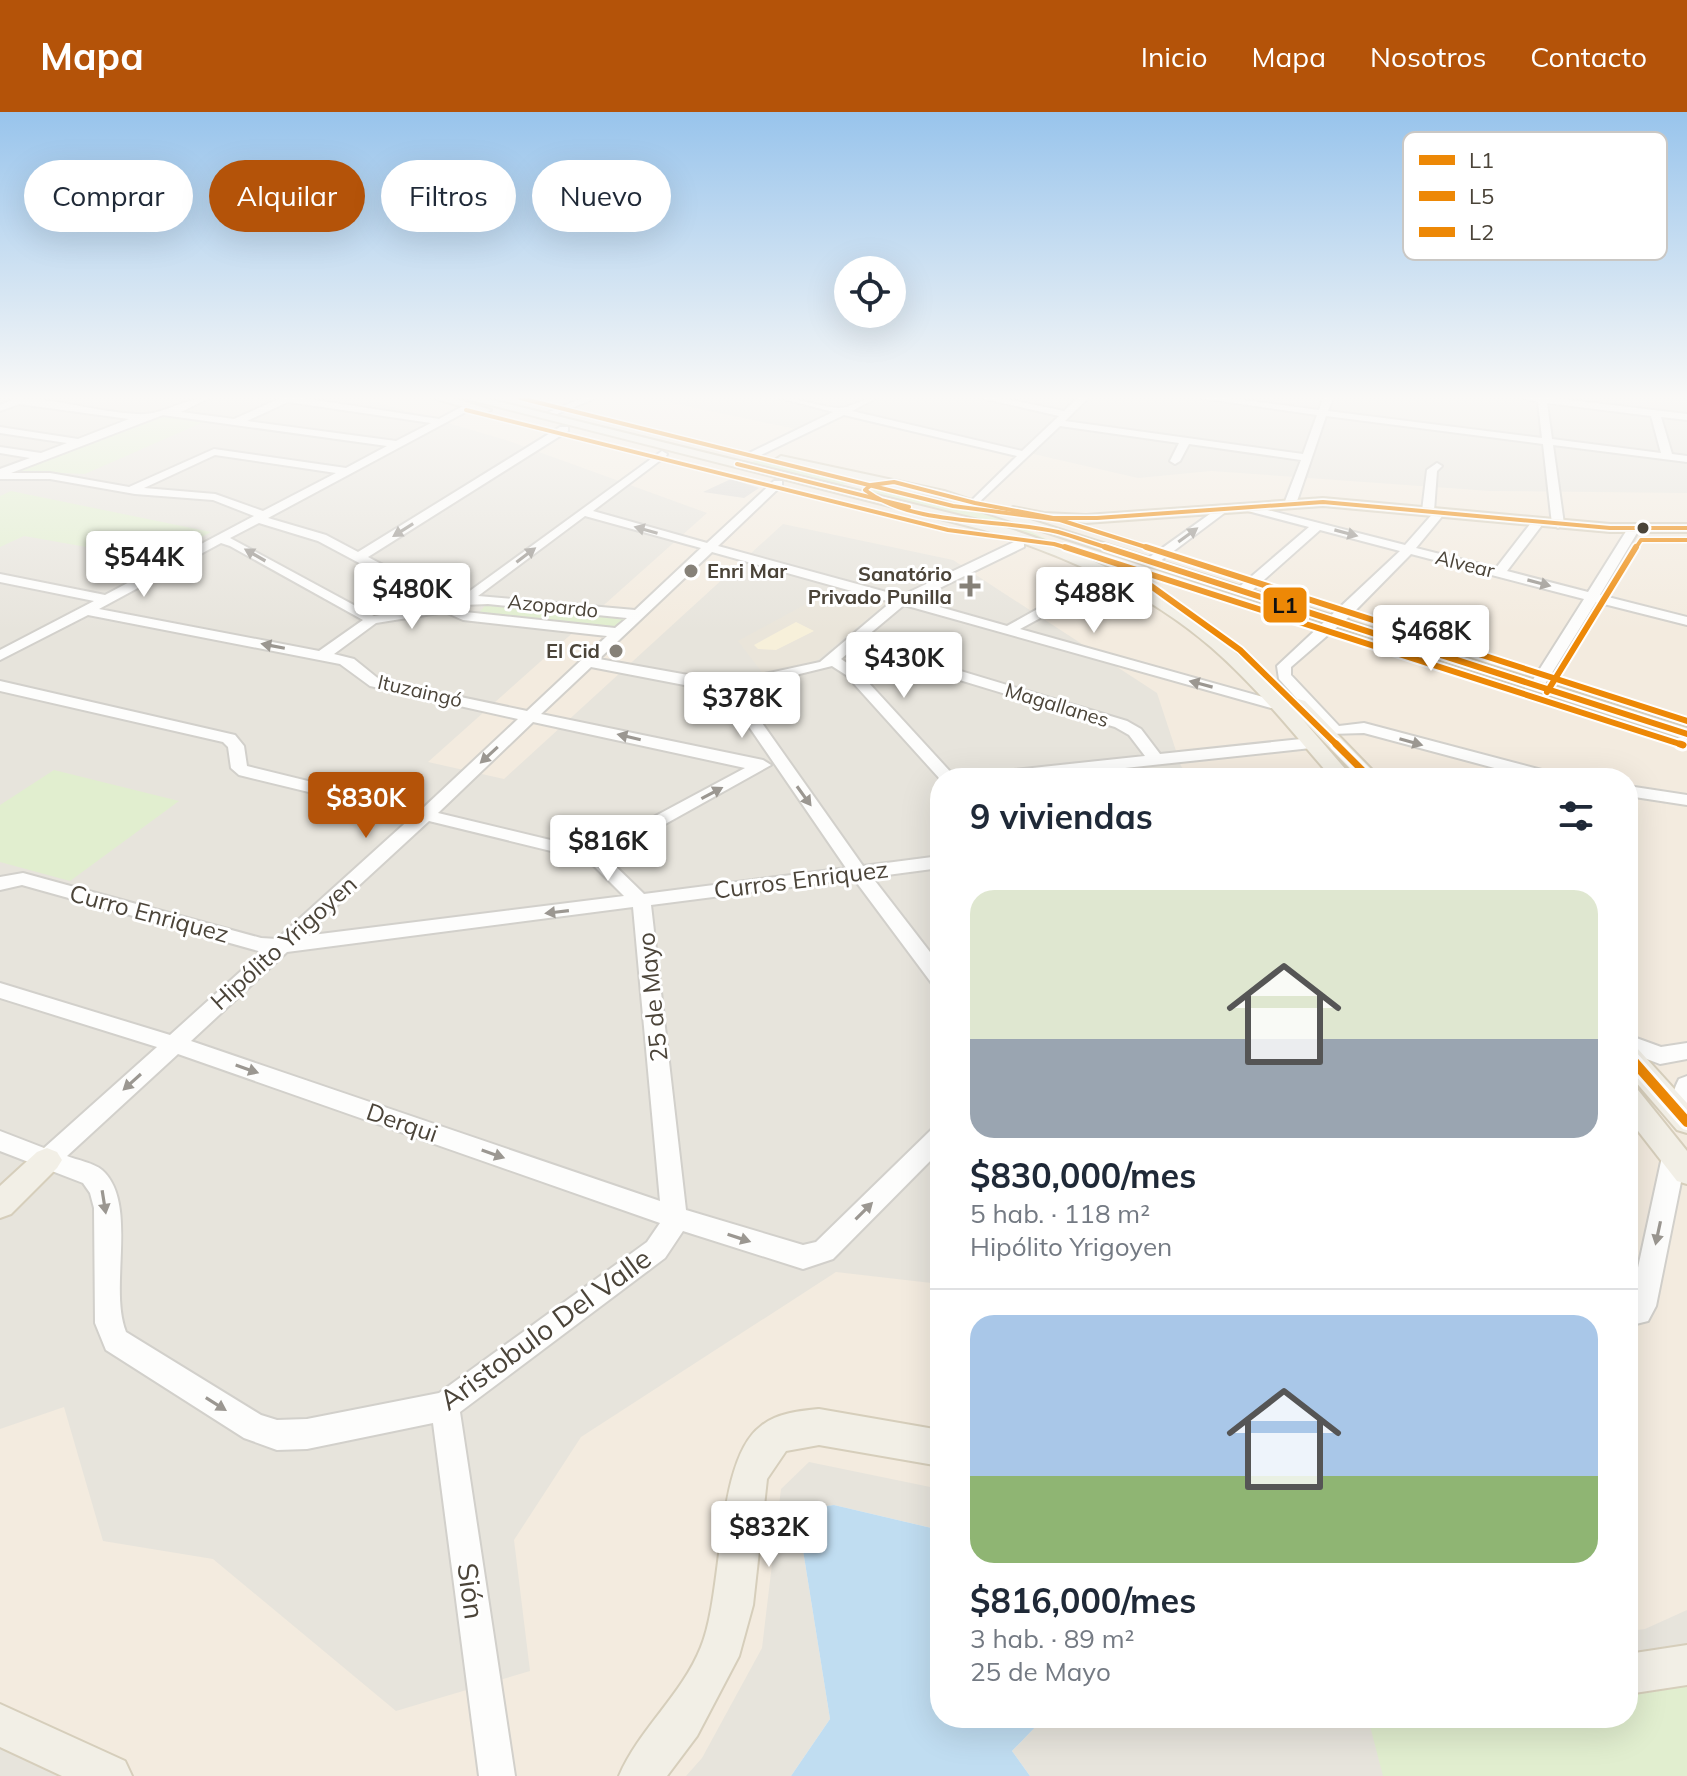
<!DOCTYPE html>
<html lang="es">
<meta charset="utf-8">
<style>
:root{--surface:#fff;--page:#f6f6f7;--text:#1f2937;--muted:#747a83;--line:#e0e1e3;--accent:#b45309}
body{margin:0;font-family:Mulish,sans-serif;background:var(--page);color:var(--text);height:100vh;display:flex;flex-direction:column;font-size:30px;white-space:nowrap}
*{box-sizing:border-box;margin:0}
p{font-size:26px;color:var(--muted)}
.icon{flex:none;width:44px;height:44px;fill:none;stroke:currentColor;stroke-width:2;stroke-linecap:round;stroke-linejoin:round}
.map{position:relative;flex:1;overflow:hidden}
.details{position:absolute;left:930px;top:656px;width:708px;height:960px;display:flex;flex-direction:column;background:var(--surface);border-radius:32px;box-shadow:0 8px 32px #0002}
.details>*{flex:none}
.hud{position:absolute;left:24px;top:48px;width:760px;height:72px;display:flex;gap:16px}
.buttons{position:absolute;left:834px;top:144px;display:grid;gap:16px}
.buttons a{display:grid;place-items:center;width:72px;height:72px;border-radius:50%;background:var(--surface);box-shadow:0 8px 32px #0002;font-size:40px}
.price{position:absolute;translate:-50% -68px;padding:0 18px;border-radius:8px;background:#fff;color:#222;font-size:26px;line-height:52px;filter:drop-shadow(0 2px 4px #0008)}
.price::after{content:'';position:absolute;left:50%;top:48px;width:24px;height:18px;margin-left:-12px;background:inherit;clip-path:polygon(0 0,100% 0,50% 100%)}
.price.active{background:var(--accent);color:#fff}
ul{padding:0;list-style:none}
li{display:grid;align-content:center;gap:16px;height:424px;padding:0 40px}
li+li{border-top:2px solid var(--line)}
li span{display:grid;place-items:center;height:248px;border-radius:24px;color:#555}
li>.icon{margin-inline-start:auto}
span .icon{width:144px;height:144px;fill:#fffc;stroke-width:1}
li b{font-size:34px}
h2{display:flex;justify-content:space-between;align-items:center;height:96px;padding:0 40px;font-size:34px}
.chip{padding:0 28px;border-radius:36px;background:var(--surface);box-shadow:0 8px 32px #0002;font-size:28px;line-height:72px}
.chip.active{background:var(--accent);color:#fff}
header{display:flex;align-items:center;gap:48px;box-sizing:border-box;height:112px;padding:0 40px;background:var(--accent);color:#fff}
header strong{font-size:38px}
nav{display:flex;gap:44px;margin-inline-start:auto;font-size:28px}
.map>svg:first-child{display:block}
</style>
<header>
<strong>Mapa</strong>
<nav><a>Inicio</a><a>Mapa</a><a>Nosotros</a><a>Contacto</a></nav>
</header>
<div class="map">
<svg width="1687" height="1664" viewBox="0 0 1687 1664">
<rect width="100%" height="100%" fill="#f4f2ee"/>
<path fill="#e7e4dc" d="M0 286H1687V1664H1030L1012 1639 1044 1606H1628V666H940V1418L834 1393 804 1397 802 1432 830 1607 791 1664H0Z"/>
<path fill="#f3ebdf" d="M362 286H647L801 318 851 300 1138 366 1211 359 1490 379 1687 381V1498L1645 1517 1628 1519V666H1190L1181 654 1157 581 953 448 783 412 504 667 428 650 707 401 506 328Z
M836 1160 940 1172V1377L809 1350 781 1377 762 1536 702 1646 686 1664H64L0 1633V1317L64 1295 103 1429 213 1447 396 1599 530 1559 514 1428 581 1325Z"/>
<path fill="#eae5da" d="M834 473 889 489 815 550 764 563 738 529 817 486Z"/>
<path fill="#e1eecf" d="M155 302 208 308 85 362 14 359Z
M758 348 822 359 859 368 841 373 749 351Z
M886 373 943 390 952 389 1009 409 980 407 872 380 875 376Z
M11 379 211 420 160 448 24 424 0 435V384Z
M1005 416 1027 418 1113 458 1189 499 1240 539 1291 593 1287 594C1260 566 1235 535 1203 513 1144 469 1072 445 1005 416Z
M489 489 639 503 619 521 477 503Z
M54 658 179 689 70 769 0 750V693Z
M1687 1570V1664H1383L1370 1614 1457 1606H1628V1582Z"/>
<path fill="#f7f0da" d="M796 510 814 519 776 538 758 537 754 533Z"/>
<path fill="#c0ddf1" d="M834 1393 940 1418V1606H1044L1012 1639 1030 1664H791L830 1607 802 1432 804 1397Z"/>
<path fill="#dedbd6" d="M731 367 759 376 744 386 703 380Z"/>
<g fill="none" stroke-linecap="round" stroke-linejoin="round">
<defs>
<path id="minor" d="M17 286C53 286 97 300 137 302 162 304 184 286 209 286L181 300 234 307 281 286H302L439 307 467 292H473V296L268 406 326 423 358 440 560 315H568V319L368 445 453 490V497L465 500 615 516 627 506 488 492 463 493 456 489 662 339 667 342 666 344 593 399 707 431 774 369H782V373L718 434 901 484 1016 429H1024V435L915 488 1007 514 1104 460H1114V466L1020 517 1281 590 1284 593 1281 596H1271L904 493 861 529 1127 609 1141 617 1160 642 1311 626 1319 631 1311 636 1032 666H977L985 661 1145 644 1129 623 1115 615 854 536 841 547 856 557 956 666 940 667 846 563 832 554 738 577 863 754 940 744V756L872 765 940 853V875L933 873 854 767 651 793 686 1098 803 1133 816 1130 932 1017 940 1014V1039L833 1147 803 1157 683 1119 665 1146 460 1300 515 1664H479L433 1311 307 1337 277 1338 244 1326 106 1238 95 1211 94 1096 90 1081 83 1071 0 1039V1019L44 1036 157 935 0 886V871L170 923 262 840 22 773 0 778V765L23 761 261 826 277 827 412 705 239 663 231 656 228 635 223 630 0 579V569L235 623 244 634 247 654 251 655 422 697 518 607 370 574 340 552 88 503 0 548V538L94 489 0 470V462L105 483 254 404 213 388 135 382 50 367H0V357L30 346 0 341V335L41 341 67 331 0 321V315L78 327 129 307 19 292 0 299V293ZM288 290 431 311 396 329 247 309ZM163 303 170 304 387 334 346 356 214 337 129 375 50 361H11ZM215 343 336 361 263 399 215 382 144 376ZM585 404 701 436 635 498 478 484ZM259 411 318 429 438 493 374 504 230 426ZM221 431 230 434 363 508 319 539 99 497ZM712 440 891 490 820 550 727 570 599 547ZM445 500 463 508 607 524 527 599 380 568 354 547 334 542 376 511ZM591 555 726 581 846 756 644 782 606 745 771 653 763 648 541 602ZM533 610 745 656 592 738 438 701ZM429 709 588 748 624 784 304 824ZM633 795 660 1089 191 929 287 840ZM178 942 660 1111 647 1130 439 1281 307 1307 277 1308 261 1303 126 1220C108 1176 139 1091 102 1058 94 1051 77 1048 67 1044Z
M582 286H596L557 302 549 300Z
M780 286C801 286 819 295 839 296 851 296 862 286 876 286L852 299 1022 339 1059 304 981 286H1001L1064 299 1077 286H1088L1065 309 1303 342 1317 303 1200 286H1229L1319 298 1323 286H1333L1328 299 1542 326 1538 290 1522 286H1553L1687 302V308L1661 305 1672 342 1687 344V350L1553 333 1564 412 1558 416 1552 412 1543 332 1326 304 1296 392 1290 395 1284 392 1301 348 1189 332 1180 349 1175 352 1170 349 1179 331 1060 314 975 394 969 391 971 389 1017 344 844 303 757 345H749V341L833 300ZM1547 291 1651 304 1661 341 1552 327Z
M1437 351 1442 354 1437 359 1434 399 1428 402 1422 399 1427 358Z
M1244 392 1405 433 1436 398H1444V402L1416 436 1496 456 1534 407H1542V413L1507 459 1588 480 1630 413H1638L1640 416 1600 483 1687 505V513L1596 490 1542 577H1532L1529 574 1584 487 1411 442 1351 503 1291 555V563L1339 614 1364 611 1557 662 1559 666H1532L1364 621 1329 622 1279 567 1277 554 1400 439 1320 418 1248 482H1238V476L1309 415 1240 397 1238 395Z
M1221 394 1231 396 1155 453H1147V447Z
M1628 674 1687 683V693L1628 684Z
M1628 923 1661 935 1687 931V947L1660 952 1628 940Z
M1687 964V1011H1673C1667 999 1673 978 1679 967Z
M1674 1035 1683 1038 1686 1045 1656 1194 1648 1209 1628 1214V1188H1631L1662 1045 1665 1038Z"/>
<path id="major" d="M433 286H453L491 298 485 301Z
M463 286H484L994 412C1113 448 1205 501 1289 593L1298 587 1305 589 1380 666H1359L1303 608 1353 666H1332C1293 621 1256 574 1211 535 1146 479 1066 444 984 418Z
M781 344 944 379 1007 400 1013 395 1044 401 1086 403 1323 386 1610 412H1687V420H1610L1323 394 1086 411 1018 404 1687 616V628L940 386 776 351 775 348Z
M1628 933 1637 936 1687 991V1021L1677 1018 1628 961Z
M1628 975 1638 978 1687 1039V1072L1677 1069 1628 1006Z
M47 1036 57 1040 62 1048 57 1056 11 1102 0 1106V1074L37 1040Z
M819 1297 940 1318V1354L819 1333 786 1339 767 1367 753 1493 739 1544 697 1624 667 1664H619C639 1617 682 1583 701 1535 724 1480 715 1348 761 1314 777 1301 799 1299 819 1297Z
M1687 1533V1573L1628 1582V1542Z
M0 1592 125 1649 132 1664H62L0 1635Z"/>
</defs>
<use href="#minor" stroke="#d2d0cb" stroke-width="4"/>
<use href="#major" stroke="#d6cebb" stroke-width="4"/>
<use href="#minor" fill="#fdfdfc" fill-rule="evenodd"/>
<use href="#major" fill="#f2efe6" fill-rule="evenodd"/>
<defs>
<path id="bus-1-far3" d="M737 352 909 395
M1112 437C1094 432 1076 425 1058 420 1000 406 914 415 865 378L871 373 894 370 975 391 1053 406H1097L1323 390 1610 416H1687"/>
<path id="bus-1-far2" d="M1105 435 1687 622
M1151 474 1240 538 1338 634"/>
<path id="bus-1-far1" d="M1336 632 1370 666"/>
<path id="bus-1" d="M1628 943 1687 1010"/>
<path id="bus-2-far2" d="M466 298 948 418 1054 432 1071 437
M1635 437 1641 428H1687"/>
<path id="bus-2-far1" d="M1065 435 1683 633
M1547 580 1636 435"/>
<path id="bus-2" d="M1680 632 1683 633"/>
<path id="bus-3-far1" d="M520 286 953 394 1060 408 1152 437"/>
<path id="bus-3" d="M1146 435 1687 609"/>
</defs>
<use href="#bus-1-far3" stroke="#fff" stroke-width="7"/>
<use href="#bus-1-far2" stroke="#fff" stroke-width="10"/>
<use href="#bus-1-far1" stroke="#fff" stroke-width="13"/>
<use href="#bus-1" stroke="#fff" stroke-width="16"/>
<use href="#bus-2-far2" stroke="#fff" stroke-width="7"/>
<use href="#bus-2-far1" stroke="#fff" stroke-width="10"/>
<use href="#bus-2" stroke="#fff" stroke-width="13"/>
<use href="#bus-3-far1" stroke="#fff" stroke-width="7"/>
<use href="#bus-3" stroke="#fff" stroke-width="10"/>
<use href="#bus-1-far3" stroke="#ed8806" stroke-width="4"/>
<use href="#bus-1-far2" stroke="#ed8806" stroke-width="6"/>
<use href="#bus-1-far1" stroke="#ed8806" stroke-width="7"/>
<use href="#bus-1" stroke="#ed8806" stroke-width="10"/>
<use href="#bus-2-far2" stroke="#ed8806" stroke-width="4"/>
<use href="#bus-2-far1" stroke="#ed8806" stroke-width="6"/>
<use href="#bus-2" stroke="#ed8806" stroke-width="7"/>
<use href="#bus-3-far1" stroke="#ed8806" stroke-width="4"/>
<use href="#bus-3" stroke="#ed8806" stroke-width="6"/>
</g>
<defs><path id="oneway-solid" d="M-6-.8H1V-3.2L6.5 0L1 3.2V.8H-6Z" transform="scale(2)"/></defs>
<g fill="#9b9791">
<use href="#oneway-solid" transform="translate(403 418) rotate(148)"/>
<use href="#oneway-solid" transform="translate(646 418) rotate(-164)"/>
<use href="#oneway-solid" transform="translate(1346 421) rotate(15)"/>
<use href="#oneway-solid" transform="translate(1188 423) rotate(-36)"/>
<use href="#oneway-solid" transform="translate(255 443) rotate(-150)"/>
<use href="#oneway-solid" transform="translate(526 443) rotate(-37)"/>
<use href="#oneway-solid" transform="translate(1539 471) rotate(15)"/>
<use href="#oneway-solid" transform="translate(273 534) rotate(-169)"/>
<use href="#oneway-solid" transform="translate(1201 572) rotate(-165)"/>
<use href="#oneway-solid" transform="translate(629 625) rotate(-167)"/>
<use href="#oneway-solid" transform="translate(1411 630) rotate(16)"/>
<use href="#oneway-solid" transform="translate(489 643) rotate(137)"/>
<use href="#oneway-solid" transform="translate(712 681) rotate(-28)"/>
<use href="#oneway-solid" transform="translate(804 684) rotate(54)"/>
<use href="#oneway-solid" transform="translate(557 800) rotate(173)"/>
<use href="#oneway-solid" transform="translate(247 957) rotate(19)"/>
<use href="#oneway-solid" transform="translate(132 970) rotate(138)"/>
<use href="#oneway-solid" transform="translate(493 1042) rotate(19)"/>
<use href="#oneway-solid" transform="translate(104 1090) rotate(81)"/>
<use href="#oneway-solid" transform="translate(864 1099) rotate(-45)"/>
<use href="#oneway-solid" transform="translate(1658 1121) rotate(102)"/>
<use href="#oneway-solid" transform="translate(739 1126) rotate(18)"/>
<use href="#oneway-solid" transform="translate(216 1292) rotate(32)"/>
</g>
<linearGradient id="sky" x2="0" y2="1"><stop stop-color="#98c4ec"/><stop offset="0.55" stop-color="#faf9f7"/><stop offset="1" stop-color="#faf9f7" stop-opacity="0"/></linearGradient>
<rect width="1687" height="519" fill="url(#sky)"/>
<circle fill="#4b4439" stroke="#fff" stroke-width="3" cx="1643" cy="416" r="7"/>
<g fill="#868178" stroke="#fff" stroke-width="3">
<circle cx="691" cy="459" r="8"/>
<path d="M966 462h8v8h8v8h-8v8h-8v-8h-8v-8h8z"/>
<circle cx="616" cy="539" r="8"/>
</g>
<g text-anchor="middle" stroke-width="6" stroke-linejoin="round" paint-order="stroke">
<g font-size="20" fill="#4b4439" stroke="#fff">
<text transform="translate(1465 452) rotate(14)" y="7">Alvear</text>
<text transform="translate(553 494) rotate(6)" y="7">Azopardo</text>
<text transform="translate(420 579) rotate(13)" y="7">Ituzaingó</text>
<text transform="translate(1057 593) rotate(17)" y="7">Magallanes</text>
</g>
<g font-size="20" font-weight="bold" fill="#4b4439" stroke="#fff" text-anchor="end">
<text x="707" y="466" text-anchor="start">Enri Mar</text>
<text x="952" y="469">Sanatório<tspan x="952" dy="23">Privado Punilla</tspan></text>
<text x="600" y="546">El Cid</text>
</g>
<g font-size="24" fill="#4b4439" stroke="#fff">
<text transform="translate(801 768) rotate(-7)" y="8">Curros Enriquez</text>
<text transform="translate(149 802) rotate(15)" y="8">Curro Enriquez</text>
<text transform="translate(284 831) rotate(-42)" y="8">Hipólito Yrigoyen</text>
<text transform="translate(653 885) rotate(-96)" y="8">25 de Mayo</text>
<text transform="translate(402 1011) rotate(19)" y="8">Derqui</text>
</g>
<g font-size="28" fill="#4b4439" stroke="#fff">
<text transform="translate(545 1217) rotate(-36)" y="10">Aristobulo Del Valle</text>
<text transform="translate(471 1479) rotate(82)" y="10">Sión</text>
</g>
</g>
<rect x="1403" y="20" width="264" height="128" rx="12" fill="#fff" stroke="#c9c7c4" stroke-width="2"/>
<rect x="1419" y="43" width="36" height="10" fill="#ed8806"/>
<rect x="1419" y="79" width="36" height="10" fill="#ed8806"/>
<rect x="1419" y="115" width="36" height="10" fill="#ed8806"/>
<g font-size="22" fill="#4b4439">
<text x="1469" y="56">L1</text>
<text x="1469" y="92">L5</text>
<text x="1469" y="128">L2</text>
</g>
<rect stroke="#fff" stroke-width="3" x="1262" y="474" width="46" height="38" rx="8" fill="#ed8806"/>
<g font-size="22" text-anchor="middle" font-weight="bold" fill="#111">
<text x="1285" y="501">L1</text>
</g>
</svg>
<div class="buttons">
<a><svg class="icon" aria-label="locate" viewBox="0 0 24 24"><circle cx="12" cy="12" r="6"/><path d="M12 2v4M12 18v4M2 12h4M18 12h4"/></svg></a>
</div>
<b class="price" style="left:144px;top:487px">$544K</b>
<b class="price" style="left:412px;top:519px">$480K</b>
<b class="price" style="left:1094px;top:523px">$488K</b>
<b class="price" style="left:1431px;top:561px">$468K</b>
<b class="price" style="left:904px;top:588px">$430K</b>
<b class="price" style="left:742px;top:628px">$378K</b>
<b class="price active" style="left:366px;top:728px">$830K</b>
<b class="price" style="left:608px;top:771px">$816K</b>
<b class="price" style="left:769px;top:1457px">$832K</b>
<div class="hud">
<a class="chip">Comprar</a>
<a class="chip active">Alquilar</a>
<a class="chip">Filtros</a>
<a class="chip">Nuevo</a>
</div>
<section class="details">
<h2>9 viviendas<svg class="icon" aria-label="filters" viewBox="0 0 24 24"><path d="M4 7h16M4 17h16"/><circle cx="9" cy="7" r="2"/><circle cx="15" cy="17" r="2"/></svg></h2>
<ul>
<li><span style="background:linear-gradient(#dfe7d0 60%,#9aa5b1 0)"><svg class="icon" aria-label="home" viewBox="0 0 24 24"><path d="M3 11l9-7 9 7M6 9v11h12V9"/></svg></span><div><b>$830,000/mes</b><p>5 hab. · 118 m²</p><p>Hipólito Yrigoyen</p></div></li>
<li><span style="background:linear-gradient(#a9c7e8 65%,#8fb573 0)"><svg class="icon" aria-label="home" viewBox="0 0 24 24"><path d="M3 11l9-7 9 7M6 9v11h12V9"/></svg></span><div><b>$816,000/mes</b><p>3 hab. · 89 m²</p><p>25 de Mayo</p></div></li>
</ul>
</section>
</div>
